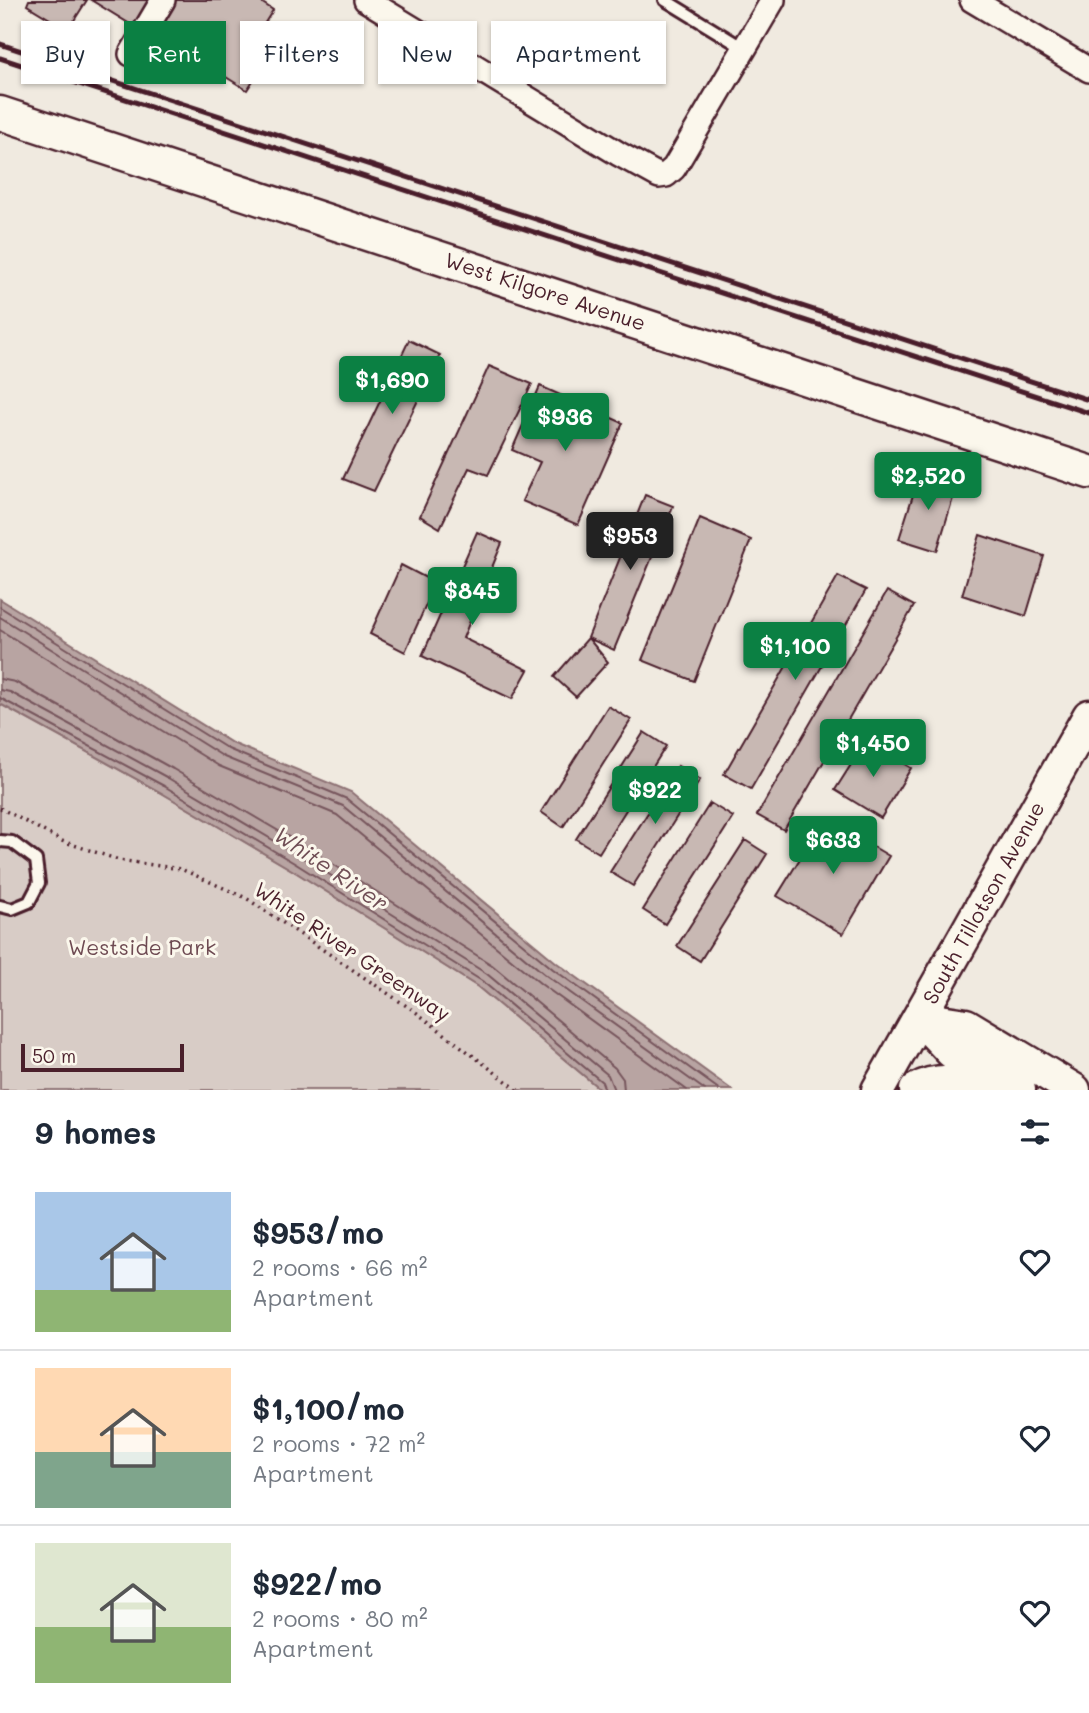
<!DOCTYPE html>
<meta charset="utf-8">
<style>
:root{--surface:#fff;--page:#f6f6f7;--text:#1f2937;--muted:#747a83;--line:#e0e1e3;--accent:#0b8043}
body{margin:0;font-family:Mali,sans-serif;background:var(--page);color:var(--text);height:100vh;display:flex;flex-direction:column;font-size:26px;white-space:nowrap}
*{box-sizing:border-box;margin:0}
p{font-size:23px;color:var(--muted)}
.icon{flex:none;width:38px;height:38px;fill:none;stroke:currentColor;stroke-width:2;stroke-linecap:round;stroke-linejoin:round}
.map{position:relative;height:1090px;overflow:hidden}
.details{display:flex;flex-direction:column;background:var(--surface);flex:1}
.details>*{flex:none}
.guide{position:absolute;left:21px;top:21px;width:700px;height:63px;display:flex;gap:14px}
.scale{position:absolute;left:21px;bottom:18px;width:163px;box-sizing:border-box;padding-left:7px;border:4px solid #4a1f2b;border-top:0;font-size:19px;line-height:24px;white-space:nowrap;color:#4a1f2b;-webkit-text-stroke:5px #fbf7ec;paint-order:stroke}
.price{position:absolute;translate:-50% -60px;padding:0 16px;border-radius:7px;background:var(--accent);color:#fff;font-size:23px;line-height:46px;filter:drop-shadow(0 2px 4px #0008)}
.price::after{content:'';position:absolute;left:50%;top:42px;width:21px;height:16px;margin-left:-10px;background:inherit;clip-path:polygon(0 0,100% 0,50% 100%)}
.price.current{background:#222;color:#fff}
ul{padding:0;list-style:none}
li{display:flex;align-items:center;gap:21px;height:175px;padding:0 35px}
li+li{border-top:2px solid var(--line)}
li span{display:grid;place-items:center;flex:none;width:196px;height:140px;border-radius:0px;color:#555}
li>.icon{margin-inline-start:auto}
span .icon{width:84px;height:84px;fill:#fffc;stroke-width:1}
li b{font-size:30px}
h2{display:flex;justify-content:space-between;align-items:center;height:84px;padding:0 35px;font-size:30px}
.chip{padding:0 24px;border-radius:0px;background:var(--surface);box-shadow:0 2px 5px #0004;font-size:24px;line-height:63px}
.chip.current{background:var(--accent);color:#fff}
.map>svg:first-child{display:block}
</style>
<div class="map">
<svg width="1089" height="1090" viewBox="0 0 1089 1090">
<rect width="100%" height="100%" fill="#f0eae0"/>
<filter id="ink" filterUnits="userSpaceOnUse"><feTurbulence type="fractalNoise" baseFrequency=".0143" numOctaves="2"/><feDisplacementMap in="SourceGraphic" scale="14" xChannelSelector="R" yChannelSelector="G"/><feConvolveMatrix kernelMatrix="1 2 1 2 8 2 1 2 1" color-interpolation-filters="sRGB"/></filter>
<g filter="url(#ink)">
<path fill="#d8ccc6" stroke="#917678" stroke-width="2" d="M0 704 160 792 292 870 478 987 601 1090H0Z"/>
<path fill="#b8a4a2" stroke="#8c6f72" stroke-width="2" d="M0 599 232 743 351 792 557 963 732 1090H601L478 987 292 870 160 792 0 704Z"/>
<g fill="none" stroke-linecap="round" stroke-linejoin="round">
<path stroke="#76545b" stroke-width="2" d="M0 607 228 749 347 799 553 969 720 1090
M0 617 224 757 343 806 547 976 705 1090
M0 630 219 766 337 815 541 984 687 1090
M0 679 15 682 173 769 306 847 492 965 615 1068 623 1079 624 1090
M0 690 10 692 168 778 300 856 487 974 608 1075 614 1090
M0 698 164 786 296 864 482 981 602 1082 605 1090"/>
</g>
<path fill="#c8b8b3" stroke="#4a1f2b" stroke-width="2" d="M29 0H87L68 30 27 5Z
M91 0H151L135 27Z
M172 0H258L273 10 249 48 267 59 247 90 198 60 191 72 145 44Z
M409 340 440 355 374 491 343 479Z
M489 366 532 384 488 475 469 468 440 528 420 516Z
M540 386 623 423 578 525 522 501 540 462 512 450Z
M920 473 957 485 937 551 899 539Z
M645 495 673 506 614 650 588 638Z
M700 518 751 540 694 681 642 660Z
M477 532 502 543 463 638 528 670 512 699 422 656Z
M980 535 1044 556 1026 616 962 595Z
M401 565 436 583 405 652 370 634Z
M838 576 866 590 751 789 724 774Z
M887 591 914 606 784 830 757 815Z
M588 638 608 662 576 697 554 677Z
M608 706 631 720 563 827 541 812Z
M644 732 666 746 599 853 576 839Z
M866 741 911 768 881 818 835 790Z
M678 766 700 780 633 886 610 872Z
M710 803 733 817 665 924 643 910Z
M825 818 889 856 843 934 777 896Z
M745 840 767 854 700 961 677 946Z"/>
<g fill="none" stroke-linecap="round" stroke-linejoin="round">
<defs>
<path id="lane" d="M665 0 745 49
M0 841 12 842 36 860 39 883 29 902 12 909 0 906"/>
<path id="street" d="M366 0 619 154 659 176 666 175 674 168 773 0
M972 0 1089 70
M131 54 163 0"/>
<path id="secondary" d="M0 113 1089 472
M920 1018 966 1025 1074 1090
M920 1018 952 1052 1019 1090
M878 1090 1089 716
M916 1090C942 1075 966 1084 994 1090"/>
</defs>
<use href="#lane" stroke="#4a1f2b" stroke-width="16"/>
<use href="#street" stroke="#4a1f2b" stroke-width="28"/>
<use href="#secondary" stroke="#4a1f2b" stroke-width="37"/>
<path stroke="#4a1f2b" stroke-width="3.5" stroke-dasharray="2 5" stroke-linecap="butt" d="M0 808 62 841 119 860 181 869 246 898 417 1013 518 1090"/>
<use href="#lane" stroke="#fbf7ec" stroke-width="10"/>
<use href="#street" stroke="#fbf7ec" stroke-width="23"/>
<use href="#secondary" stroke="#fbf7ec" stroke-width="32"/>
<path stroke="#4a1f2b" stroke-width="5" d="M0 44 1089 400
M0 58 1089 413"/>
</g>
</g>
<g text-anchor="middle" stroke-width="6" stroke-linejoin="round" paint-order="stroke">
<g font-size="21" fill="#4a1f2b" stroke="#fbf7ec">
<text transform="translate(545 292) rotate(18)" y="7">West Kilgore Avenue</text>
<text transform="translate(984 903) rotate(-61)" y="7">South Tillotson Avenue</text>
<text transform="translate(352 952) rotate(34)" y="7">White River Greenway</text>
</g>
<g font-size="21" fill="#6e4a52" stroke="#fbf7ec">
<text x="142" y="955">Westside Park</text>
</g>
<g font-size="23" font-style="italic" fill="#704e55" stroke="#fbf7ec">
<text transform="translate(331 869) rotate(34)" y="8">White River</text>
</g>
</g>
</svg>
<div class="scale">50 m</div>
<b class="price" style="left:392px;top:416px">$1,690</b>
<b class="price" style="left:565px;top:453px">$936</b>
<b class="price" style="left:928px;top:512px">$2,520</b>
<b class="price current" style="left:630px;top:572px">$953</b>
<b class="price" style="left:472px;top:627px">$845</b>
<b class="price" style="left:795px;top:682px">$1,100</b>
<b class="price" style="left:873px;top:779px">$1,450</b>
<b class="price" style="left:655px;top:826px">$922</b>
<b class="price" style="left:833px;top:876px">$633</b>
<div class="guide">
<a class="chip">Buy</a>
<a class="chip current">Rent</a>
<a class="chip">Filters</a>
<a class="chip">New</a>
<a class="chip">Apartment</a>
</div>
</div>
<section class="details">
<h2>9 homes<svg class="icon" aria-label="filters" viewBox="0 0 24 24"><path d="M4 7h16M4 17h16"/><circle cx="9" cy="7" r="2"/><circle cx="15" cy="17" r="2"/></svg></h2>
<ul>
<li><span style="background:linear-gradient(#a9c7e8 70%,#8fb573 0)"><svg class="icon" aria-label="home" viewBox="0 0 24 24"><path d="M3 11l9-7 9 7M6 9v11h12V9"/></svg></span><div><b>$953/mo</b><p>2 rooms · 66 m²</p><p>Apartment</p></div><svg class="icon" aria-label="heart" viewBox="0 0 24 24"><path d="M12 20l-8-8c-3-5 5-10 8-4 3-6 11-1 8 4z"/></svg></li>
<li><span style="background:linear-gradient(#ffd9b3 60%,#7fa58c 0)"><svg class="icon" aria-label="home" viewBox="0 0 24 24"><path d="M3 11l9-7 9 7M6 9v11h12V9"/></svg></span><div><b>$1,100/mo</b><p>2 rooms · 72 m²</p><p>Apartment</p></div><svg class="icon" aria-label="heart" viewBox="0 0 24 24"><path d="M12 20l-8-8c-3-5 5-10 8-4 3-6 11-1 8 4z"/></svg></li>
<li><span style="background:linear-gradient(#dfe7d0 60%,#8fb573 0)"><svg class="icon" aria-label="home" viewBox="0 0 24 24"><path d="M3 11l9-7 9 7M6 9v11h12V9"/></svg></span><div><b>$922/mo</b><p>2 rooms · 80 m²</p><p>Apartment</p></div><svg class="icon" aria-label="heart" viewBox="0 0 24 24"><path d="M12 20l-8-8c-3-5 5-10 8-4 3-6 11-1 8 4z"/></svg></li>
</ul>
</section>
